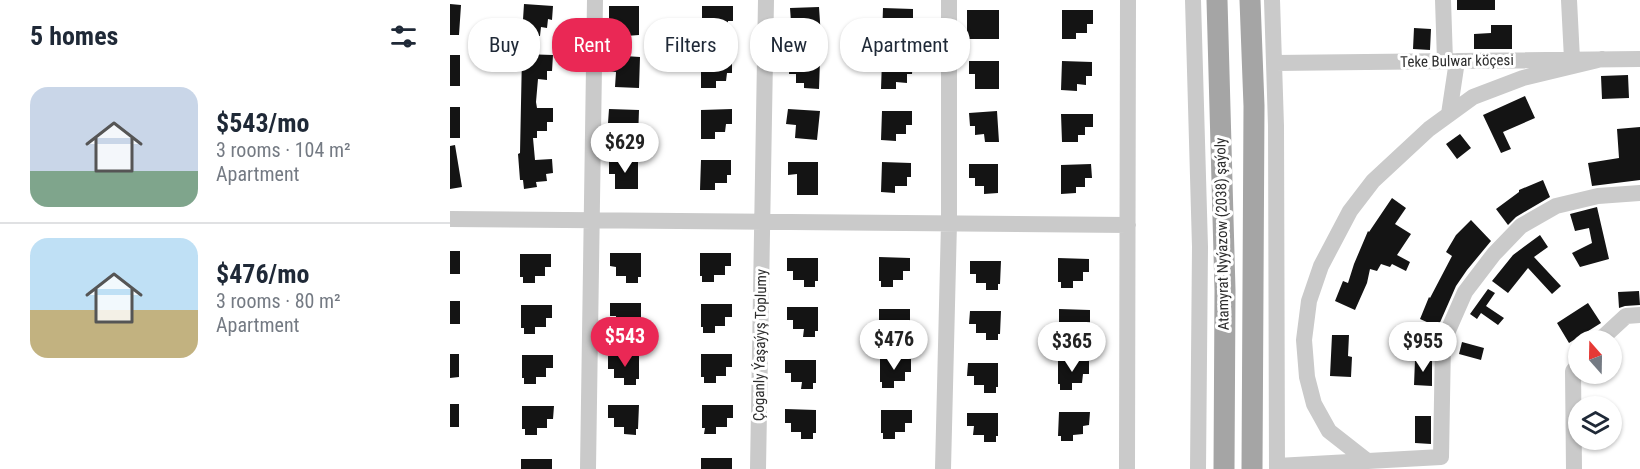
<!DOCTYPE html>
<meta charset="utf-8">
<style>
:root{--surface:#fff;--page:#f2f2f3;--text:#1f2937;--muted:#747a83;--line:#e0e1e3;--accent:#ea2855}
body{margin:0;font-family:"Roboto Condensed",sans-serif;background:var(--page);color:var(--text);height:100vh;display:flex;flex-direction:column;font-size:22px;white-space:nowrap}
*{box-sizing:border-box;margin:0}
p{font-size:20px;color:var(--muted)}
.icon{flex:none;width:33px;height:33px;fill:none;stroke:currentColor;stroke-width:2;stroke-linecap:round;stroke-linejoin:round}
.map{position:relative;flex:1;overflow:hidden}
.drawer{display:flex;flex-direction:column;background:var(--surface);width:450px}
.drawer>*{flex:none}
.banner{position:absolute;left:18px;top:18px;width:570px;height:54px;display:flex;gap:12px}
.needle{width:39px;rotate:340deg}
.controls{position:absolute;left:1118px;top:330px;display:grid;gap:12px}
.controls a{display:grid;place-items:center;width:54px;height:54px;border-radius:50%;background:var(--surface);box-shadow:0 2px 4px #0004;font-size:30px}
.price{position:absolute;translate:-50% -51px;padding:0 14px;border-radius:21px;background:#fff;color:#222;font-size:20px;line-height:39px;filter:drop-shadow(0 2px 3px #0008)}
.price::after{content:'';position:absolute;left:50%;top:36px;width:18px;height:14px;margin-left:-9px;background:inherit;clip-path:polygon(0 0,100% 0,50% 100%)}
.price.current{background:var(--accent);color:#fff}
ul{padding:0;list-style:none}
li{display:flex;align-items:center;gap:18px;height:150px;padding:0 30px}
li+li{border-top:2px solid var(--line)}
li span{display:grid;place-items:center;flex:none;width:168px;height:120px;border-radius:18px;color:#555}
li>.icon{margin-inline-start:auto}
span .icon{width:72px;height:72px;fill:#fffc;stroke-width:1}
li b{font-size:26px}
h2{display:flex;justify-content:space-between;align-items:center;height:72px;padding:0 30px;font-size:26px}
.pill{padding:0 21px;border-radius:24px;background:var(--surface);box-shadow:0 2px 4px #0004;font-size:21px;line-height:54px}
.pill.current{background:var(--accent);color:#fff}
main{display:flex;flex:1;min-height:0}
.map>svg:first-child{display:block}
</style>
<main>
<section class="drawer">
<h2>5 homes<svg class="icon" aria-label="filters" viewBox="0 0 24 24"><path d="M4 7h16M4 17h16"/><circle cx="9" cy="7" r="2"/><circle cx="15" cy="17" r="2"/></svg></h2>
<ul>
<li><span style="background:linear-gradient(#c9d6e8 70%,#7fa58c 0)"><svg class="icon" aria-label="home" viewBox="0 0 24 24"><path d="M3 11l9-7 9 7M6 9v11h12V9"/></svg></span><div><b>$543/mo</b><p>3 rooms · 104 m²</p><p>Apartment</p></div></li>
<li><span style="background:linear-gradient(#bfe0f5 60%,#c2b280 0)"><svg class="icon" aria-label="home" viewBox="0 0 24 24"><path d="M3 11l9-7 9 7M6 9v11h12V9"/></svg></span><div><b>$476/mo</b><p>3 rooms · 80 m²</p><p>Apartment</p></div></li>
</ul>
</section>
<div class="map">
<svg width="1190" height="469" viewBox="0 0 1190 469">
<rect width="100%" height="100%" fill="#fff"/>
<path fill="#141414" d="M1007 0H1045V10H1007Z
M0 4 11 5 9 35H0Z
M74 4 103 6 102 20 98 19 97 28 91 27 90 36 72 35Z
M159 6H189V35L176 36V28H167V20H159Z
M252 6H283V21H278V30H267V36L252 37Z
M369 7 371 37 356 38 355 31H346V22H341L340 8Z
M433 8 463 9V23H457L456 32H448V39L432 38Z
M517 10H549V39H517Z
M612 10H643V24H637V33H626V39H612Z
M1041 25H1062V49H1024V34L1041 33Z
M964 28 981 29 980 50 963 49Z
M72 54 103 55 102 71H97V80L88 79 86 102 87 108H103V122H97V131H87V138H83L85 160 102 159 103 173 96 174 97 181 86 182 87 187 74 189 73 180H70L68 154 70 153Z
M0 55H10V86H0Z
M159 55 190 57 189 88 165 87 166 72 158 71Z
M251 58H282V73H277L276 81H266V88H251Z
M340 59 370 60 369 89 354 88V83H346V74H339Z
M432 60 463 61 462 74H457V83L446 82V89H431Z
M519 61H549V89H525V74H519Z
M612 61 642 62V76H636V85L627 84V91L611 90Z
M1178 75 1179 98 1152 99 1151 76Z
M1075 96 1085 118 1053 132 1061 149 1051 153 1033 115Z
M0 107H10V138H0Z
M159 109 189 110 188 138 164 137V123H158Z
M282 109V124H276L275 132H265V139H251V110Z
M338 109 370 111 367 140 345 138 346 125 336 124Z
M432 111H462V125H456V134H446V141L431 140Z
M547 111 549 142H535L534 134 525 135V126H520L519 113Z
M611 114H643V127H635V135H628V142H612Z
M1190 127V180L1142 186 1138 163 1169 158 1167 129Z
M1010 134 1021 148 1007 159 996 144Z
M5 145 12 187 0 189V146Z
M159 160H188V189H165V174H159Z
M251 160H281V175H277V183H265V190H250Z
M338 162H368V195H347V174L338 175Z
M432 162 461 163V177H457V186H445V193L431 192Z
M519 164H548V193L534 194V186H525V178H519Z
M641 164 642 178H635V187H626V193L611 194V165Z
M1093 180 1100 197 1066 217 1058 225 1046 209 1069 192V190Z
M942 198 956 208 945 224 961 234 947 255 960 262 956 271 942 264 940 267 931 264 927 271 920 269 917 283 905 310 885 301 893 281 898 283 904 264 918 231 919 232Z
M1147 207 1159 259 1130 267 1122 253 1142 243 1139 228 1125 231 1120 214Z
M1021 220 1041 241 1017 270 1006 286 988 327 970 319 979 297 980 298 1002 256 996 252 1006 235Z
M1090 235 1098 247 1084 257 1111 286 1102 294 1078 268 1058 293 1042 281 1063 255Z
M0 251H10V274H0Z
M160 253H191V277H188V283H176V276H166V267L160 266Z
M250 253H281V266H275V275H264V282H252V276H250Z
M70 254H101V267H95V276H85V283H73V277H70Z
M429 257 460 258V271H453V280H443V287H431V281H429Z
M337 258H368V281H365V287H354V280H343V271H337Z
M608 258 639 259V272H633V281H623V288H611V282H608Z
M520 261H551L550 284H548V290H536V283H526V274H520Z
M1038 289 1045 293 1036 306 1054 318 1048 325 1031 313 1027 319 1020 314Z
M1189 291 1190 305 1175 306 1169 308 1168 292Z
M0 301H10V324H0Z
M160 303H191V327L188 326V332H176V325H166V316H160Z
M1138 303 1151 323 1119 343 1107 323Z
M251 304H282V317H275V326H265V333H253V327H251Z
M71 305H102V318H96V327H85V334H74V328H71Z
M337 307H368V331H365V337H353L354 329H343V320H337Z
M429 309H460V322H454V331H444V338H432V332H429Z
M609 309 640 310V323H634V332H623V339H611L612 333H609Z
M520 311H551L550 334H548V340H536V333H526V324H519Z
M882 335H899L898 356 902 357 901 377 880 376Z
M1012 342 1034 348 1031 360 1009 354Z
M0 354H9V377L0 378Z
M251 354H282V367H276V376H266V383H254V377H251Z
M72 355H103V368H96V377H86V384H74V378H72Z
M158 356H189V379H186V385H174V378H164V369H158Z
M430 359H461V372H455V381H444V388H432V382H430Z
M335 360H366V383H363V389H351L352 382H341V373H335Z
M965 360H982V386L964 385Z
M608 361H639V374H633L632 383H622V390H610V384H608Z
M518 363H548V387H546V393H534V385H524V376H517Z
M0 404H9V427H0Z
M158 405H189L188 429H186V435L174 434V427H164V418H158Z
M252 405H283V418H277V427H266V434H254L255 428H252Z
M72 406H104L103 419H97V428H87V435H75V429H72Z
M335 409 366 410V433H363V439H351V432H341V423H335Z
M431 410H462V423H455V432H445V439H433V433H431Z
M609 412H640L639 425 633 426V434L623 435V441H611V436H608Z
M517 413H548V436H546V442H534V435H523L524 426H517Z
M965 416H981V444L965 443Z
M251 458H282V469H251Z
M71 459H102V469H71Z"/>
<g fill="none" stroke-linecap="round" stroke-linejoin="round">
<path stroke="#cacaca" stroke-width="16" d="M743 0 750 247 748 469
M822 0 826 126 827 469
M993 0 995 61
M1119 0 1122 59
M825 63 1190 59
M999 114 1007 61
M0 219 678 225
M1150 340 1176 316 1190 315
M916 460 879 431 864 404 857 377 854 340 859 301 871 266 900 211 923 181 979 129 1023 97 1073 78 1152 59
M827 466 991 457 993 342 1015 292 1044 254 1071 226 1106 206 1148 196 1190 193
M138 469 145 0
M308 469 316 0
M493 469 499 223V0
M677 469 678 0
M1124 469 1123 371 1128 365"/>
<path stroke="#a5a5a5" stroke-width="21" d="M767 0 775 290 774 469
M800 0 804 106 802 469"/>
</g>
<g text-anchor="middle" stroke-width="6" stroke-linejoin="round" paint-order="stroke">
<g font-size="15" fill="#2d2d2d" stroke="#fff">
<text transform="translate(1007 61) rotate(-1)" y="5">Teke Bulwar köçesi</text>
<text transform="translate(772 234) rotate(-91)" y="5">Atamyrat Nyýazow (2038) şaýoly</text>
<text transform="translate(310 345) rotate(-89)" y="5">Çoganly Ýaşaýyş Toplumy</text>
</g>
</g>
</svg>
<div class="controls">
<a><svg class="needle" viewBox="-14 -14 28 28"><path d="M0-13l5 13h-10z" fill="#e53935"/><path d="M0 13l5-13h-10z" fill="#747a83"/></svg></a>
<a><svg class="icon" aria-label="layers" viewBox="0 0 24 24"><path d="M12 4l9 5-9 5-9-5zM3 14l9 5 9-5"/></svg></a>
</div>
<b class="price" style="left:175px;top:174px">$629</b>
<b class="price current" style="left:175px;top:368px">$543</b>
<b class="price" style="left:444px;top:371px">$476</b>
<b class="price" style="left:622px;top:373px">$365</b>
<b class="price" style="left:973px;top:373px">$955</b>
<div class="banner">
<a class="pill">Buy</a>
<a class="pill current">Rent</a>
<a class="pill">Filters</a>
<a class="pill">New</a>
<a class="pill">Apartment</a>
</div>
</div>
</main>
